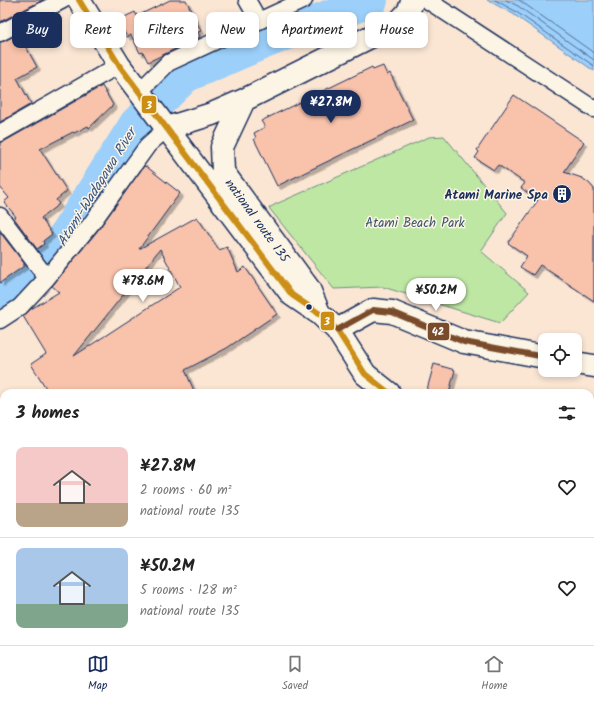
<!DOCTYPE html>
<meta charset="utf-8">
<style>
:root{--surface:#fff;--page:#f2f2f2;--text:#222;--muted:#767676;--line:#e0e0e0;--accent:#1b2f5e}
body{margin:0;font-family:Kalam,sans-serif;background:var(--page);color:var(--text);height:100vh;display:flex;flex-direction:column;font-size:15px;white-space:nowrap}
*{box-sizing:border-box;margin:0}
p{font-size:13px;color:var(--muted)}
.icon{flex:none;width:22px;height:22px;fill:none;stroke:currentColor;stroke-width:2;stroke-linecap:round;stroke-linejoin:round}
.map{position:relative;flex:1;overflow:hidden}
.drawer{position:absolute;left:0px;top:389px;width:594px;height:256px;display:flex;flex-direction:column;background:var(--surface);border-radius:12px 12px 0 0;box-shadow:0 2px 6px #0003}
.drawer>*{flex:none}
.hud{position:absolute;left:12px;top:12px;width:570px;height:36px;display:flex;gap:8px}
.tools{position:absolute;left:538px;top:333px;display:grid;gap:8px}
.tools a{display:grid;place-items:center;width:44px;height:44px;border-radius:8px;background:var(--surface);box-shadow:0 2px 6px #0003;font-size:20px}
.price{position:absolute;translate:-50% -34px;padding:0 9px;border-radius:14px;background:#fff;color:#222;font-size:13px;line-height:26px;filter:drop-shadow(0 1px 2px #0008)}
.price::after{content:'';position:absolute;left:50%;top:24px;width:12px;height:9px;margin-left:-6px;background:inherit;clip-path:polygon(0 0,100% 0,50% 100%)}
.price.current{background:var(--accent);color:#fff}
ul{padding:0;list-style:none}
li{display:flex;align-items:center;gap:12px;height:100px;padding:0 16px}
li+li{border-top:1px solid var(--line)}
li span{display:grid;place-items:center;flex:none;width:112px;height:80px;border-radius:8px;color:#555}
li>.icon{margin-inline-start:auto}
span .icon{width:48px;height:48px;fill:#fffc;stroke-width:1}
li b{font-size:17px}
h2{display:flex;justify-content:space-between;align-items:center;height:48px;padding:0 16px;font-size:17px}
.chip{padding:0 14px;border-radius:8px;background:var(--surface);box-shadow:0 2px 6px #0003;font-size:14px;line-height:36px}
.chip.current{background:var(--accent);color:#fff}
.menu{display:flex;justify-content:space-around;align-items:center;height:56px;border-top:1px solid var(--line);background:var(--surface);font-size:11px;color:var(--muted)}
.menu a{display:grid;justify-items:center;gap:2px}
.menu .current{color:var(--accent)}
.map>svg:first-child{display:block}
</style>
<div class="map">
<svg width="594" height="645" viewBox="0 0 594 645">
<defs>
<filter id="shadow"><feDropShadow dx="3.5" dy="3.5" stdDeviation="0" flood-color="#0004"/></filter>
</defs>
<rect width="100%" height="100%" fill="#fbe6d4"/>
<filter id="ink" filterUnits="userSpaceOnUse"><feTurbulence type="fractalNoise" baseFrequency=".025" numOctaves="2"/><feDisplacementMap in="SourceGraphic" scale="8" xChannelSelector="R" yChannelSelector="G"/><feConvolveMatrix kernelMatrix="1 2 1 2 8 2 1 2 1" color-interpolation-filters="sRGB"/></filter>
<g filter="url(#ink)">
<path fill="#bee7a3" stroke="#6c8b80" d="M444 136 507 213 481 251 529 292 500 323 383 287 334 289 269 208 276 204 429 137Z"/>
<path fill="#9ccff9" stroke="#688fbb" d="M487 0H594V71L513 14Z"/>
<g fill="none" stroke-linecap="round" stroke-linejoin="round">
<path stroke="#4f6f9c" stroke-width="1" d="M495 0 515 11 594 66
M506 0 518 6 594 60
M519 0 594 53"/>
<path stroke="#9ccff9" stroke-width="34" d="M0 305 56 250 136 124 185 76 257 45 371 0"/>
</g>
<path fill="#f8c2ab" stroke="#1b2f5e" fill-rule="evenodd" filter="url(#shadow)" d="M0 0H43L0 22Z
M170 0H186L201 31 198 32 200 37 148 62 143 52 140 53 131 35 127 37 118 20 135 12 137 16Z
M57 14 59 17 22 40 37 67 17 78 31 104 0 122V42L4 41Z
M383 66 387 75 390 73 413 120 277 186 254 139 256 138 254 133 265 127 261 121 372 67 373 70Z
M102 86 113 105 89 128 88 126 74 133 73 132 40 149 67 191 56 200 59 204 41 218 52 234 43 241 44 244 37 249 14 218 16 217 4 202 9 198 0 187V142L5 141Z
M514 95 584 142 564 172 582 178 589 183 594 189V301L540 265 533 275 520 267 527 256 508 243 538 200 521 188 525 183 498 165 494 170 475 158 479 152 477 150Z
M144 166 147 167 180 193 139 249 197 217 219 250 227 247 238 272 245 267 277 314 227 348 185 370 195 393H49L31 364 46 354 23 316 31 309 59 292 52 286 98 230ZM160 249 180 287 74 356Z
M0 232 24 263V266L0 283Z
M434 364 455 370 449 393H426Z"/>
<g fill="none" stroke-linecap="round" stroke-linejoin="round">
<defs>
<path id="street" d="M247 0 259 21
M427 0 594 109
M0 33 63 0
M139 92 168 63 304 0
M0 133 119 65
M0 216 47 278
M0 320 20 307 47 278 91 224 148 145 167 128
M0 586 4 593
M590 617H594
M41 641 46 645
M17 645 21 641
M214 645 215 641
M397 645 425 641"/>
<path id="secondary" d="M337 330 373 310 392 312 464 342 545 357
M575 363 594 366
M0 610 4 609"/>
<path id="highway" d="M79 0 119 65 292 295 320 314 337 330 365 374 389 393
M167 128 212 114 244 100
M319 313 309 289 223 172 222 147 244 100 398 23 408 12 413 0
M590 516 594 517"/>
</defs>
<use href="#street" stroke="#1b2f5e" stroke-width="19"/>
<use href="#secondary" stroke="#1b2f5e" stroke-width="25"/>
<use href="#highway" stroke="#1b2f5e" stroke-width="25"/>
<use href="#street" stroke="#fcf5e5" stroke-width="16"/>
<use href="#secondary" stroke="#fcf5e5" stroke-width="22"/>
<use href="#highway" stroke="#fcf5e5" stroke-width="22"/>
<defs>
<path id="bus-1" d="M79 0 119 65 292 295 320 314 337 330 365 374 389 393"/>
<path id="bus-2" d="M337 330 373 310 392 312 464 342 545 357"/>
</defs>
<use href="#bus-1" stroke="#fcf5e5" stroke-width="9"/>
<use href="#bus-2" stroke="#fcf5e5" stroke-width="9"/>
<use href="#bus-1" stroke="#cb8e13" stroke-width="6"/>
<use href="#bus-2" stroke="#7a4b2a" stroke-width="6"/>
</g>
</g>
<defs>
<symbol id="building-disc" viewBox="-11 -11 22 22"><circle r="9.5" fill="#1b2f5e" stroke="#fcf5e5"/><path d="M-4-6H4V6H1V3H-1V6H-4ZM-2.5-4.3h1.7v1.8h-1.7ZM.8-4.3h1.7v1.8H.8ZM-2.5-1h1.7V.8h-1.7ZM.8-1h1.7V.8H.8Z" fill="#fff"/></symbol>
</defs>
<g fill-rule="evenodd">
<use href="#building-disc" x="551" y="183" width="22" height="22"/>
</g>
<circle fill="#1b2f5e" stroke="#fcf5e5" stroke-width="1.5" cx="309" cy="307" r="3.5"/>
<g text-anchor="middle" stroke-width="3" stroke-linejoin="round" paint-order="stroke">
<g font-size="13" font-weight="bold" fill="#1b2f5e" stroke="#fcf5e5" text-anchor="end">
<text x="548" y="199">Atami Marine Spa</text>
</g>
<g font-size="13" fill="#1b2f5e" stroke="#fcf5e5">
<text transform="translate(258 220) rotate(54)" y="5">national route 135</text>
</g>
<g font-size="13" fill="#3c546c" stroke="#fcf5e5">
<text x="415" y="227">Atami Beach Park</text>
</g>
<g font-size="14" font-style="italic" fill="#3b5785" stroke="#fcf5e5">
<text transform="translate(96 187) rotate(-58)" y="5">Atami-Wadagawa River</text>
</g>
</g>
<g stroke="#fcf5e5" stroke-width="1.5">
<rect x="141" y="95" width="16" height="19" rx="4" fill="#cb8e13"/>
<rect x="320" y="311" width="15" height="20" rx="4" fill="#cb8e13"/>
<rect x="427" y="322" width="23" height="19" rx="4" fill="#7a4b2a"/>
</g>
<g font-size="11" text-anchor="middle" font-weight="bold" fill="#fff">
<text x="149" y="109">3</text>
<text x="327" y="325">3</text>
<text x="438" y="335">42</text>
</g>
</svg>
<div class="tools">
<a><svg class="icon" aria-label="locate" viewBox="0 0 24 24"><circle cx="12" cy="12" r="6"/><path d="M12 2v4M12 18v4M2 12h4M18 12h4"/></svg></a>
</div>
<b class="price current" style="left:331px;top:124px">¥27.8M</b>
<b class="price" style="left:143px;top:303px">¥78.6M</b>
<b class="price" style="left:436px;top:312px">¥50.2M</b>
<div class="hud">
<a class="chip current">Buy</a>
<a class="chip">Rent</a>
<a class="chip">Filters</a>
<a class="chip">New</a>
<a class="chip">Apartment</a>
<a class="chip">House</a>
</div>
<section class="drawer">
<h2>3 homes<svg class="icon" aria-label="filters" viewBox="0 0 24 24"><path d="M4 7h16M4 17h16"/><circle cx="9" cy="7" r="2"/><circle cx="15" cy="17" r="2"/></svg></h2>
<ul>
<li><span style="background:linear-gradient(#f6c9c9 70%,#b9a48a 0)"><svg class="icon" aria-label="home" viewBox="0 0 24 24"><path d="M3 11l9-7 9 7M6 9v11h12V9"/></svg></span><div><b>¥27.8M</b><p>2 rooms · 60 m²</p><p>national route 135</p></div><svg class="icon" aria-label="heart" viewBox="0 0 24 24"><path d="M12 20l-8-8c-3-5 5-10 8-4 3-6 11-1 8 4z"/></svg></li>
<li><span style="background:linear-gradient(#a9c7e8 70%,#7fa58c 0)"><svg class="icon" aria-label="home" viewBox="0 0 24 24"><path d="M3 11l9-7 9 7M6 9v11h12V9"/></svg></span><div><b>¥50.2M</b><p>5 rooms · 128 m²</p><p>national route 135</p></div><svg class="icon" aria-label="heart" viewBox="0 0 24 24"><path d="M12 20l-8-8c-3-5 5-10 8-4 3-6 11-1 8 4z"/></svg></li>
</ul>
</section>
</div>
<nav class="menu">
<a class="current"><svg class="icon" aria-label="map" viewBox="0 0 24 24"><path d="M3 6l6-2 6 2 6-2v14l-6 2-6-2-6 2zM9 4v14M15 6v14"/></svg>Map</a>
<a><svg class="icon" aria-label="saved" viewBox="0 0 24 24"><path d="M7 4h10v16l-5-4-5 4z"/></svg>Saved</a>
<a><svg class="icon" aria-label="home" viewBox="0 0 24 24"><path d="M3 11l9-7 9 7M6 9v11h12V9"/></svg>Home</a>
</nav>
